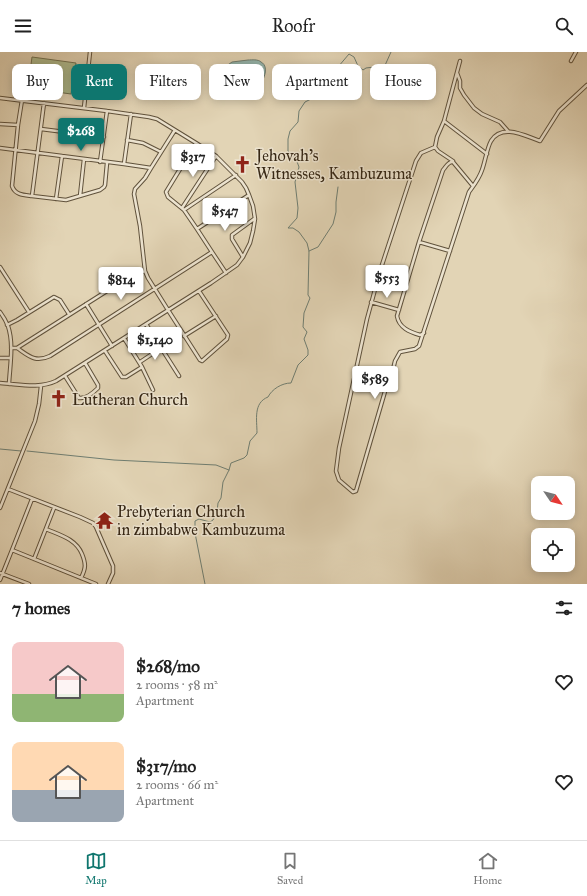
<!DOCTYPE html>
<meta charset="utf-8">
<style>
:root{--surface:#fff;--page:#f2f2f2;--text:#222;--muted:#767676;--line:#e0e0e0;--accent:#0f766e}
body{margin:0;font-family:"IM FELL Great Primer",serif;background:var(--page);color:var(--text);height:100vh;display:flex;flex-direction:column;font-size:15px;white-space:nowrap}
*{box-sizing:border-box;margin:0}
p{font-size:13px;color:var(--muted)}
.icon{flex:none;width:22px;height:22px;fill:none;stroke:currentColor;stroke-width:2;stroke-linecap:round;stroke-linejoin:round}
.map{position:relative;height:532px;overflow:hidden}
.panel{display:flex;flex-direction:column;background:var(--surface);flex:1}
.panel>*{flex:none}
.banner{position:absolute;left:12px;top:12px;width:563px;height:36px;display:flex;gap:8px}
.needle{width:26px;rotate:125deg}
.tools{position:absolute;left:531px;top:424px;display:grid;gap:8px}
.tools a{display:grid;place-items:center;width:44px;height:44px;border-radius:8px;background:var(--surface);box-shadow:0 2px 10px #0003;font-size:20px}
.price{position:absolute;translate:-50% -34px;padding:0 9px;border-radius:4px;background:#fff;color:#222;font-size:13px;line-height:26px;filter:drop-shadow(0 1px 2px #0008)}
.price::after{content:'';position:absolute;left:50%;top:24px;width:12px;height:9px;margin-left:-6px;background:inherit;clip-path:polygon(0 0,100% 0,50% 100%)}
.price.current{background:var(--accent);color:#fff}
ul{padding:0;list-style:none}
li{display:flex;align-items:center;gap:12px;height:100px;padding:0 12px}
li span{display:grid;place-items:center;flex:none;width:112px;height:80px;border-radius:8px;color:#555}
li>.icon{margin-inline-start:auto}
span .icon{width:48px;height:48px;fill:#fffc;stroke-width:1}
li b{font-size:17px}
h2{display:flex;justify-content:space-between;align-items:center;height:48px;padding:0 12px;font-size:17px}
.pill{padding:0 14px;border-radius:8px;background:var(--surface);box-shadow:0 2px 10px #0003;font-size:14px;line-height:36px}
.pill.current{background:var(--accent);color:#fff}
header{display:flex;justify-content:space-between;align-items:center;height:52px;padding:0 12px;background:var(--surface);font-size:18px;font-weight:600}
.menu{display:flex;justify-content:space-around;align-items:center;height:56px;border-top:1px solid var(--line);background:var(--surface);font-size:11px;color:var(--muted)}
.menu a{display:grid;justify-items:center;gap:2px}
.menu .current{color:var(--accent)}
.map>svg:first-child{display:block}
</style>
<header><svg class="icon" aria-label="menu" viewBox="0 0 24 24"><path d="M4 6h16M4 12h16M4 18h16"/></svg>Roofr<svg class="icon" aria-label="search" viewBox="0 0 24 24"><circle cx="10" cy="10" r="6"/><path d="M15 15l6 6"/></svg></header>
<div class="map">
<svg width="587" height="532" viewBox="0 0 587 532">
<rect width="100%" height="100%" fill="#e2d4b5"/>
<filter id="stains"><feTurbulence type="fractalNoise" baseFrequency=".005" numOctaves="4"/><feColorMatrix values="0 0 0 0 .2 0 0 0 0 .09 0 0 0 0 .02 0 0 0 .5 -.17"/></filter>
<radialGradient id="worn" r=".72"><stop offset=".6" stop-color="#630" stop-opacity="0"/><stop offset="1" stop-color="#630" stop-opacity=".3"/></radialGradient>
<path fill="#b0bd90" stroke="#727252" d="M32 5 76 11 71 42 28 36Z"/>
<path fill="#95b8b1" stroke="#6f7e72" d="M248 8C252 8 258 7 261 10 271 15 262 34 254 38L234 28 222 17 232 10Z"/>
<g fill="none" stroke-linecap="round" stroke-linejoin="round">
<path stroke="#6f7e72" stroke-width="1" d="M309 199 318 195 333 172 336 160V150L338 135
M0 397 21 399
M27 399 114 408 216 413 229 418
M205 532 195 481V469L199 467 210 470 213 468 217 460 218 451 221 446 223 430 229 418 231 411 244 406 247 403 250 389 257 381C257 368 253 351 268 345 272 337 282 331 291 331L298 313 308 303V298L304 287 307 280 303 275 304 261 310 246 308 243 309 199 307 191 299 180 293 176H288L297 166 298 156 295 130 299 115 296 107 288 99V87L290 79 298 70 299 59 305 50 319 43 326 34 340 26 338 15 349 2 354 5 358 14 363 18 366 16 374 15 376 19 382 20 391 0"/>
<defs>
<path id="minor" d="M460 9 444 69 487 102
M571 9 576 0
M457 21 460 29V36L464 43 474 56 482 62 500 70 508 79
M0 46 107 59 149 65 157 67 196 91 216 104 242 130 246 136 249 143 253 154 255 167 253 179 250 191 243 205 237 213 211 231 56 329C39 337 19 332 0 331
M22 48 18 73 12 134C15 143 24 143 32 144
M44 51 32 144 66 148 100 138 104 135 105 133 107 111
M84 56 90 0
M444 69 437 85 435 95 438 99 453 109
M0 72 18 73
M41 77 104 85
M127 88 143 91 161 100
M196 91 166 140 168 145 184 158 197 177 249 143
M435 95 421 101 416 109 380 219 367 267 339 396 336 419 339 428 353 440 356 439 386 336 391 326 395 309 400 300 415 297 419 294 469 140C474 133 479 127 482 118 485 110 487 96 491 89 502 71 525 84 540 89L559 59 587 33
M0 96 124 112 131 62
M100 110 107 59
M124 112 151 116 175 78
M80 144 84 107
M56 147 62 104
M182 156 216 104
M184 158 236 123
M419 190 450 199
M212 200 226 221
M243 205 232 187V183L254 167
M0 215 29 260
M145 219 140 174 134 142 135 137 145 126 151 116
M371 250 399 258
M86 252 112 294
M0 260C3 264 6 269 8 274 14 292 10 313 9 332
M146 272 179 324
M7 273 17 268 54 245 60 248 69 262
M424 281 420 283C410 280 399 276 397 264L419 190 443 118C446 115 448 109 453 110L473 134
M184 284 216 264
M124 286 142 315 153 338
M11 296H17L129 225 145 219 148 226 168 258 200 308 202 309 227 287 228 283 199 239
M17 296C29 304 35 311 50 304L212 200 197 177
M105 299 122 325H126L142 315
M0 306H10
M140 310 161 296
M65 324 79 346C86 347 94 340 98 336V333L85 311
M8 437 80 465 93 471 96 475 113 514V521L108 532
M0 456 35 369 39 352 41 334
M46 477C60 483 76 487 82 502 86 512 86 516 81 526
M12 498 32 447
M34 507 54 456
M0 521 29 532
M0 528 12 498 96 532"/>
</defs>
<use href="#minor" stroke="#60523c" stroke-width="4.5"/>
<use href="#minor" stroke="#ece3cf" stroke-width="2.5"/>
</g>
<defs>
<symbol id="church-bare" viewBox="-9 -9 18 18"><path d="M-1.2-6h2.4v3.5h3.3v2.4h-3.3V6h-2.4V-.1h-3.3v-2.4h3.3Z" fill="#8f2418" stroke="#ece3cf" stroke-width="2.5" paint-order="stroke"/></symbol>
<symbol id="temple-bare" viewBox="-9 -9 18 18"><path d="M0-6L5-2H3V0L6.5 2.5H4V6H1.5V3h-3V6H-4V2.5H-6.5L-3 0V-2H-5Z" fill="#8f2418" stroke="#ece3cf" stroke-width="2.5" paint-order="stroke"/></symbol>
</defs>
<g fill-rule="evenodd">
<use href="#church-bare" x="230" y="100" width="25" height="25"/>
<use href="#church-bare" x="46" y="334" width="25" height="25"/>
<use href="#temple-bare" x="92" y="456" width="25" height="25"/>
</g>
<g text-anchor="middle" stroke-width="3" stroke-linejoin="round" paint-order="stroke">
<g font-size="16" fill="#352614" stroke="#ece3cf" text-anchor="start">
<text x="256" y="109">Jehovah’s<tspan x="256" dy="18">Witnesses, Kambuzuma</tspan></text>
<text x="72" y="353">Lutheran Church</text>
<text x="117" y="465">Prebyterian Church<tspan x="117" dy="18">in zimbabwe Kambuzuma</tspan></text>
</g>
</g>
<rect width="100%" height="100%" filter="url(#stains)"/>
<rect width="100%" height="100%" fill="url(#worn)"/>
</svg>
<div class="tools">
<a><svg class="needle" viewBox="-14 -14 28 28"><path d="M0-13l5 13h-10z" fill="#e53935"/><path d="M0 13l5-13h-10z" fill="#767676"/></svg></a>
<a><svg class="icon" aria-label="locate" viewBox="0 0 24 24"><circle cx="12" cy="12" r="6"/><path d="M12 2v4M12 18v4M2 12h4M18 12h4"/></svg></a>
</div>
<b class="price current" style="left:81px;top:100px">$268</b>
<b class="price" style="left:193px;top:126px">$317</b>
<b class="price" style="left:225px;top:180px">$547</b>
<b class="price" style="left:387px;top:247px">$553</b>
<b class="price" style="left:121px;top:249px">$814</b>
<b class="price" style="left:155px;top:309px">$1,140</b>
<b class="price" style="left:375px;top:348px">$589</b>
<div class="banner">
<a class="pill">Buy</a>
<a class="pill current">Rent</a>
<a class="pill">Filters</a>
<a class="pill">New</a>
<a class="pill">Apartment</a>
<a class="pill">House</a>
</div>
</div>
<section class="panel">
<h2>7 homes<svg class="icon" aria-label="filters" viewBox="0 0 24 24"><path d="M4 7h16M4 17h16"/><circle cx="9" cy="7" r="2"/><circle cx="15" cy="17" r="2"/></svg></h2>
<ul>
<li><span style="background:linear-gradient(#f6c9c9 65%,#8fb573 0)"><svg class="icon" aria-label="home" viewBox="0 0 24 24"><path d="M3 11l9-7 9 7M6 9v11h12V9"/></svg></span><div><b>$268/mo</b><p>2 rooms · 58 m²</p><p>Apartment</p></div><svg class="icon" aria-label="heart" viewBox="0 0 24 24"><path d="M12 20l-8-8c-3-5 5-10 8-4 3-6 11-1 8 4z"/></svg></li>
<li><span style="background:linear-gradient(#ffd9b3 60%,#9aa5b1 0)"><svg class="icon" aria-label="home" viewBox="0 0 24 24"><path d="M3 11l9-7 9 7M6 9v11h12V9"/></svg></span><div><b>$317/mo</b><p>2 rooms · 66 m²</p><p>Apartment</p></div><svg class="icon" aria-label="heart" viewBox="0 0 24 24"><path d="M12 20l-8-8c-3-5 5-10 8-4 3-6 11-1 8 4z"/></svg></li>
</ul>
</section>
<nav class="menu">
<a class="current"><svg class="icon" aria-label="map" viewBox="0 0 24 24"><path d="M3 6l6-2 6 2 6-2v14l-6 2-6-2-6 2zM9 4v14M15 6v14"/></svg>Map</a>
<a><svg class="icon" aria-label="saved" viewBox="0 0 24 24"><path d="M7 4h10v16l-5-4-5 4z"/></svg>Saved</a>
<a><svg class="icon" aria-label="home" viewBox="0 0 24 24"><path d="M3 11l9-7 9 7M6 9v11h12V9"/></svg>Home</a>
</nav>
